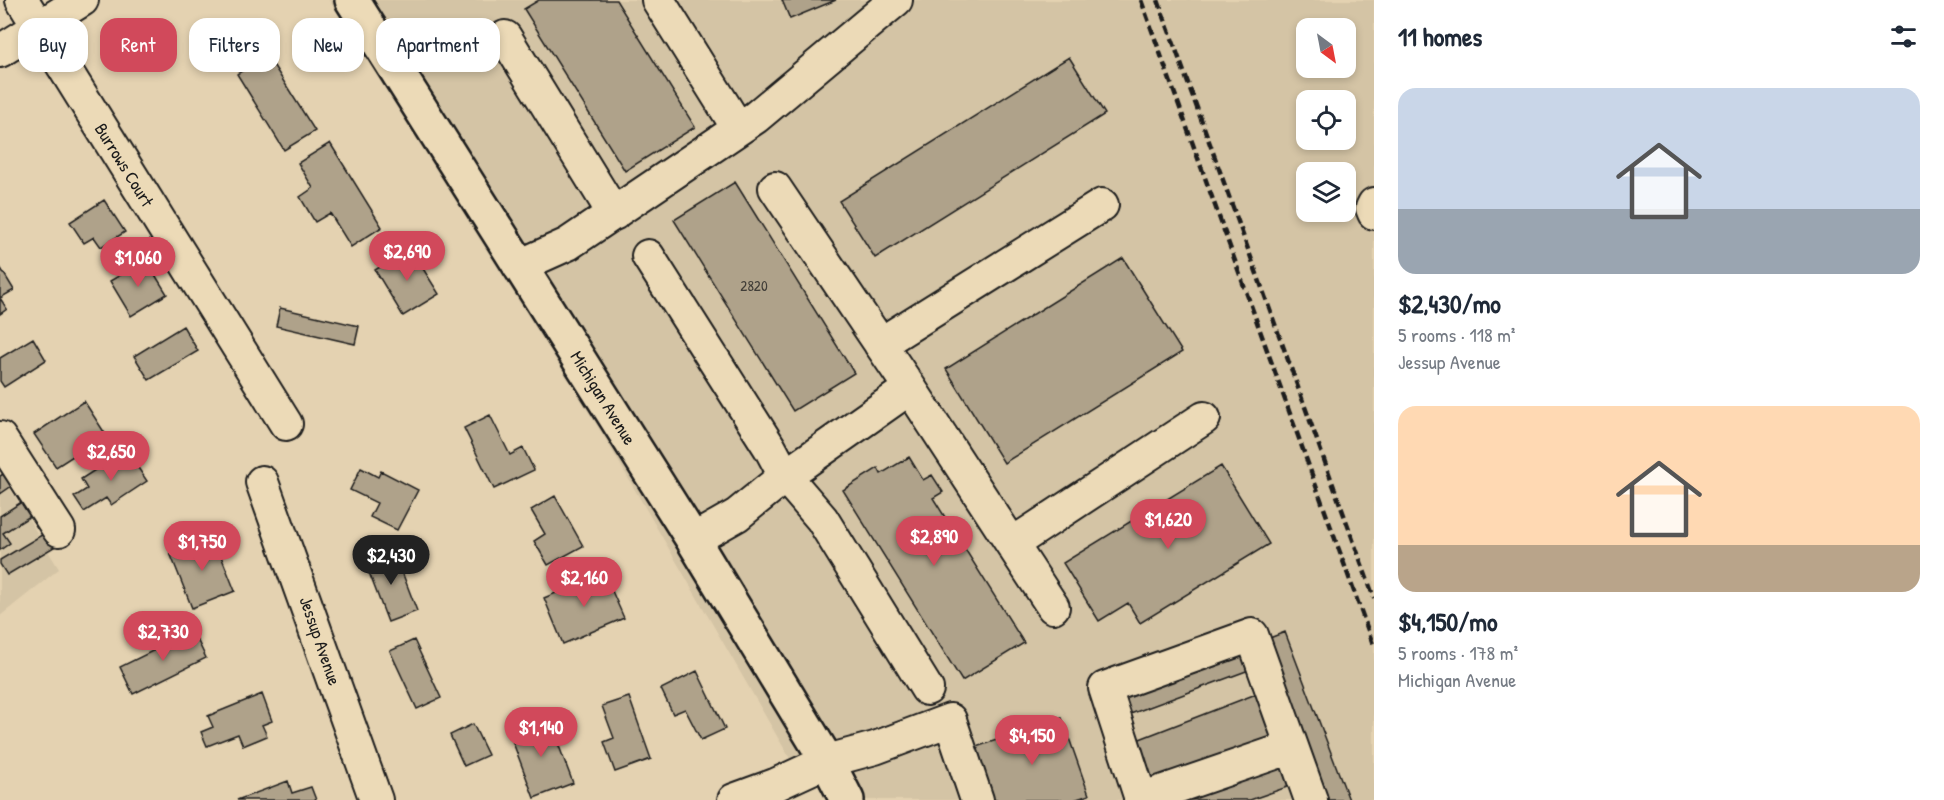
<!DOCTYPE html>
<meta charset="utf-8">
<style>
:root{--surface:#fff;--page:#f6f6f7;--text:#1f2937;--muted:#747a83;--accent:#d1495b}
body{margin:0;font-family:"Patrick Hand",sans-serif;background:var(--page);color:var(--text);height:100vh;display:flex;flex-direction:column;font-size:22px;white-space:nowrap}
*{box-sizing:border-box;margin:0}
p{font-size:20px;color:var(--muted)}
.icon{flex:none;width:33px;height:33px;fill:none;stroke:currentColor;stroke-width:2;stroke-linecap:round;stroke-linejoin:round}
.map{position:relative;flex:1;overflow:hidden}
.details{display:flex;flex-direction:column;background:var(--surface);width:570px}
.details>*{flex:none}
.top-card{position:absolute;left:18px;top:18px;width:570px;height:54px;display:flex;gap:12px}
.needle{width:39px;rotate:148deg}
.controls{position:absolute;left:1296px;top:18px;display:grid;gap:12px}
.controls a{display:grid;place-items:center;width:60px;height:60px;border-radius:12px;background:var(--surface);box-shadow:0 3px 9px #0003;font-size:30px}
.price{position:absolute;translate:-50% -51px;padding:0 14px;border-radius:21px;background:var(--accent);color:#fff;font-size:20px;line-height:39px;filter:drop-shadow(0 2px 3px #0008)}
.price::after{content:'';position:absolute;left:50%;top:36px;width:18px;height:14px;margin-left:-9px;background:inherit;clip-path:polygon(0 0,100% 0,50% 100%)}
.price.active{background:#222;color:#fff}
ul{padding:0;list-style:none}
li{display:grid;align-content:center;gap:12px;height:318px;padding:0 24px}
li span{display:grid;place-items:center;height:186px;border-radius:18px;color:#555}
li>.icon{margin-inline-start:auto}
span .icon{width:108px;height:108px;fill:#fffc;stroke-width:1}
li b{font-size:26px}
h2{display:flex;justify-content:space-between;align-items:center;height:72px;padding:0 24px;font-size:26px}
.tag{padding:0 21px;border-radius:18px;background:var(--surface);box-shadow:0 3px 9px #0003;font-size:21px;line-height:54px}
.tag.active{background:var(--accent);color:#fff}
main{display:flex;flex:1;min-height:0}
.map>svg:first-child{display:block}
</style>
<main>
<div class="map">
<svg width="1374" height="800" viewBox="0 0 1374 800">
<rect width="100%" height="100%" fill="#e4d2b1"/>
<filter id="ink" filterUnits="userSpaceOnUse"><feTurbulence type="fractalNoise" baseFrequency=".0167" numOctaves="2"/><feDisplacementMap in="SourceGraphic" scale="12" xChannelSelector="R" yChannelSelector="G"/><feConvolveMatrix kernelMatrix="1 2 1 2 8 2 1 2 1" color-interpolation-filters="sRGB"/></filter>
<g filter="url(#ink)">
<path fill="#d4c4a5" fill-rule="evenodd" d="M329 0H337L809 754 792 762 605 438Z
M366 0H1374V800H861ZM1306 28H1346V68H1306ZM1306 100H1346V140H1306ZM1306 172H1346V212H1306Z
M0 472 59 569 0 616Z"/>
<path fill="#afa28a" stroke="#1c1c1c" stroke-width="1.5" d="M539 0H616L695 127 625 171 524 9Z
M782 0H836L790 19Z
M267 55 315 131 284 150 237 74Z
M1069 57 1105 114 875 258 839 201Z
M330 143 382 227 351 247 330 213 315 222 300 197 313 188 298 163Z
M735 182 854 373 793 411 674 220Z
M104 200 125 232 101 247 94 237 84 243 70 222Z
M410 248 439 294 403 316 375 270Z
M1123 258 1182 352 1004 463 946 369Z
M146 260 167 294 131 316 110 281Z
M0 267 14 290 0 298 7 309 0 314Z
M280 308 359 326 355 344 276 326Z
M183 326 198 351 149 380 134 356Z
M33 338 46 360 4 387 0 381V358Z
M84 401 106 435 56 467 34 434Z
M490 415 510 455 523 448 534 470 494 489 464 428Z
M126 450 147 481 111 505 106 498 84 512 74 497 87 489 81 479Z
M909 457 923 480 932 475 943 492 933 498 1024 643 962 681 843 490 878 468 881 474Z
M1221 466 1269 544 1140 623 1128 603 1099 621 1063 563Z
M361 468 378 477 381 471 418 490 397 530 370 517 377 503 350 490Z
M5 473 13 485 0 494V476Z
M555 496 583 546 548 565 534 541 545 534 531 510Z
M23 501 32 515 3 533 10 543 0 550V516Z
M45 533 54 547 7 575 0 564V560Z
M213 536 235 591 192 608 170 553Z
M394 551 417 611 388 622 365 562Z
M604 573 624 618 563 644 544 598Z
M193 631 206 658 133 694 120 667Z
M1285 632 1349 800H1323L1262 641Z
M414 640 441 698 417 709 390 651Z
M1240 647 1249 670 1125 716 1117 693Z
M697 671 725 729 701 740 685 709 673 714 661 689Z
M262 694 272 721 262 725 267 736 243 746 238 734 207 746 201 732 213 727 208 716Z
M1256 694 1273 737 1149 785 1132 742Z
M629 697 651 759 615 772 604 742 614 738 602 706Z
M548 717 573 783 534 798 509 732Z
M1062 718 1089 795 1074 800H990L973 748Z
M473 724 488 755 464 766 450 735Z
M1282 762 1290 786 1250 800H1175Z
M288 781 292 793 311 787 316 800H237Z"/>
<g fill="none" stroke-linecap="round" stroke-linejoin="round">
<defs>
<path id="minor" d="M22 0 286 424
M658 0 738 128
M505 37 614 214
M0 51 82 0
M1374 204 1372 208 1374 213
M648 256 770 448 785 476 822 519 927 689
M519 266 568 244 756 117 896 0
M880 344 1102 205
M910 388 1053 607
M0 438 59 530
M262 482 376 800
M693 540 737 515 785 476 910 388 775 188
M1012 544 1204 418
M1141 799 1292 747
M734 800 775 785 827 761 875 748 950 720 977 800
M1140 800 1141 799 1105 688 1252 635 1311 800"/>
<path id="major" d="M352 0 693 540 827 761 847 800"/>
</defs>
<use href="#minor" stroke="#1c1c1c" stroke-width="36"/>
<use href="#major" stroke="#1c1c1c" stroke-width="38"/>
<use href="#minor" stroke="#ecdab7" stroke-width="32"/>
<use href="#major" stroke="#ecdab7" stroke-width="33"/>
<path stroke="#1c1c1c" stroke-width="4.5" stroke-dasharray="9 4.5" stroke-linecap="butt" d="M1141 0 1374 647
M1158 0 1374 598"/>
</g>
</g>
<g text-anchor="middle" stroke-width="6" stroke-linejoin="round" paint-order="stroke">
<g font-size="15" fill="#413e38">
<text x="754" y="291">2820</text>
</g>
<g font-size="18" fill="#1c1c1c" stroke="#ecdab7">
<text transform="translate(124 165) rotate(58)" y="6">Burrows Court</text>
<text transform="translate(603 398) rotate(58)" y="6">Michigan Avenue</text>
<text transform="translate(320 641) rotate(71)" y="6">Jessup Avenue</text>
</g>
</g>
</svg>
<div class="controls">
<a><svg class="needle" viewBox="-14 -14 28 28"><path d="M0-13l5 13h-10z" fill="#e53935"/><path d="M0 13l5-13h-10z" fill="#747a83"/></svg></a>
<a><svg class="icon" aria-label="locate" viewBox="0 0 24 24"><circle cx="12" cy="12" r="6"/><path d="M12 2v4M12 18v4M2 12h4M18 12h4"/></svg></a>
<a><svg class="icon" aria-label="layers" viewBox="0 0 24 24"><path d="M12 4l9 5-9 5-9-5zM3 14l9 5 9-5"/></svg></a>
</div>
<b class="price" style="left:407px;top:282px">$2,690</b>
<b class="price" style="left:138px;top:288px">$1,060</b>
<b class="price" style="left:111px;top:482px">$2,650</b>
<b class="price" style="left:1168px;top:550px">$1,620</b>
<b class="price" style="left:934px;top:567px">$2,890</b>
<b class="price" style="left:202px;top:572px">$1,750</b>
<b class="price active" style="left:391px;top:586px">$2,430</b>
<b class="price" style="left:584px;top:608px">$2,160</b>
<b class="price" style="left:163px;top:662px">$2,730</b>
<b class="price" style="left:541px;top:758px">$1,140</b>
<b class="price" style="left:1032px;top:766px">$4,150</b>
<div class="top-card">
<a class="tag">Buy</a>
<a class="tag active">Rent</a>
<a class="tag">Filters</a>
<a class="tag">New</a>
<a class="tag">Apartment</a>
</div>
</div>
<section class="details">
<h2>11 homes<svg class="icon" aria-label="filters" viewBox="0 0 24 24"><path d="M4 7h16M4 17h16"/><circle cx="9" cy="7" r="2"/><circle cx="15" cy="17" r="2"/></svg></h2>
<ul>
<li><span style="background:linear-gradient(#c9d6e8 65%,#9aa5b1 0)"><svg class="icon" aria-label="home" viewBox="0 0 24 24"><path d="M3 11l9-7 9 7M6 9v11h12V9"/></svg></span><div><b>$2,430/mo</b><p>5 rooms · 118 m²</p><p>Jessup Avenue</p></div></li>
<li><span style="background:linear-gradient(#ffd9b3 75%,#b9a48a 0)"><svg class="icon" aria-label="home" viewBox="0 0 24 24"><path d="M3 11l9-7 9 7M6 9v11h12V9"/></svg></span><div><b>$4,150/mo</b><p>5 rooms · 178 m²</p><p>Michigan Avenue</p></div></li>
</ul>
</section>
</main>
